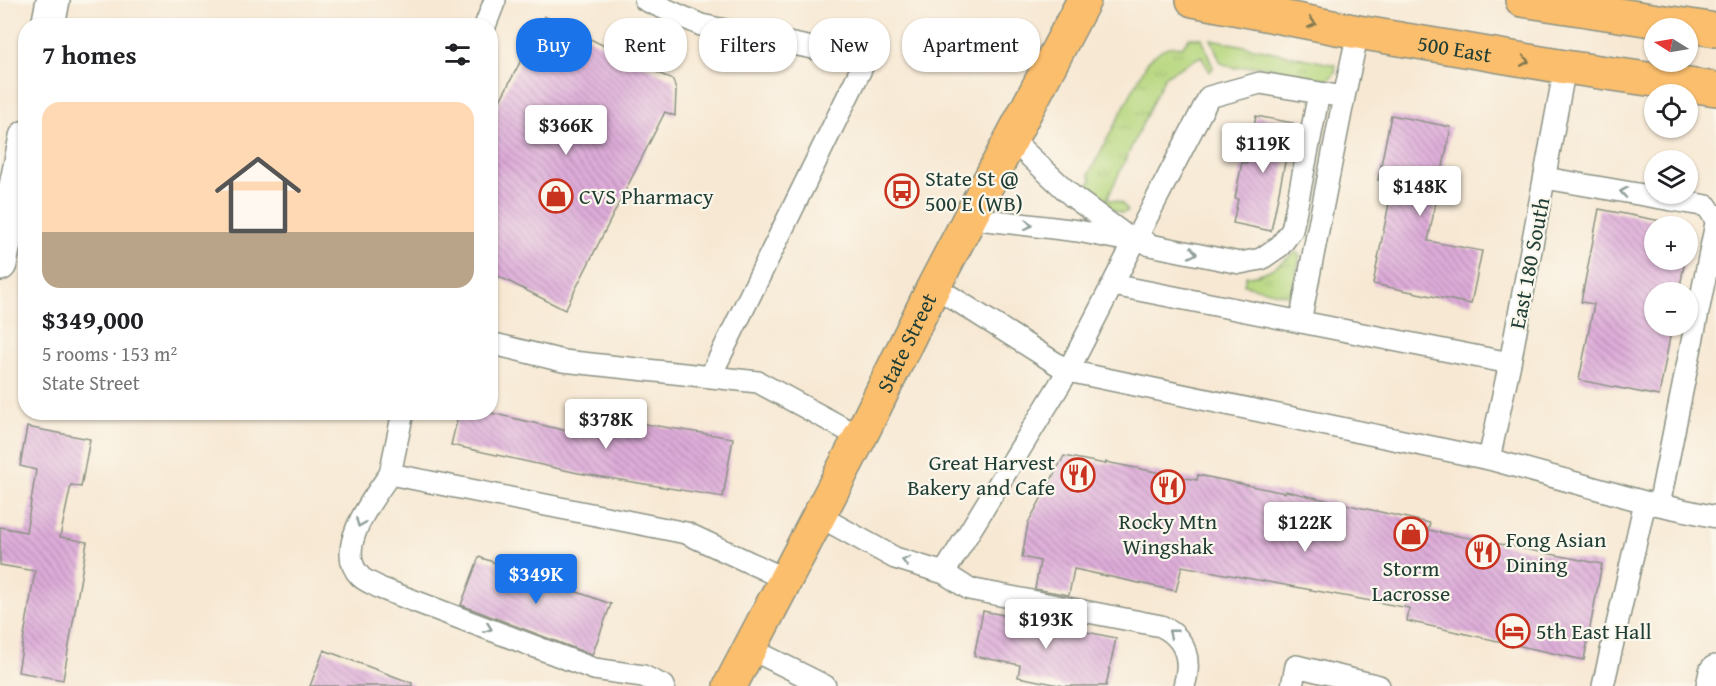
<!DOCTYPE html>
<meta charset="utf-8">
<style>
:root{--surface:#fff;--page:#f6f6f6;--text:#202124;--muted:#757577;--line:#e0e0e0;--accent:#1a73e8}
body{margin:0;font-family:"Gentium Book Plus",serif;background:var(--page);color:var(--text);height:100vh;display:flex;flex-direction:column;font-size:22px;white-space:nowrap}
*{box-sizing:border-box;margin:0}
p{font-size:20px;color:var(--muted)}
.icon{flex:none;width:33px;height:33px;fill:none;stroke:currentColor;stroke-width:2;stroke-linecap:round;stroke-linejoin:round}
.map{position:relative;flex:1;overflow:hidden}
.panel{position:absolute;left:18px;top:18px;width:480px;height:402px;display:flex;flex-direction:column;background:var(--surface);border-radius:24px;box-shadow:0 2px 4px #0004}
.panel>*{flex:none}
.top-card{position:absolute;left:516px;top:18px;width:570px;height:54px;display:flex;gap:12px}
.needle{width:39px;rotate:281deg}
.buttons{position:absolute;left:1644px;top:18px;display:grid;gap:12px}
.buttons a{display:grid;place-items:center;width:54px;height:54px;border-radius:50%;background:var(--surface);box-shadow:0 2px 4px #0004;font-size:30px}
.price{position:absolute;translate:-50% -51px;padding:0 14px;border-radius:6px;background:#fff;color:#222;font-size:20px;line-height:39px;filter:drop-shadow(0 2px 3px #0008)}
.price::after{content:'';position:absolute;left:50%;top:36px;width:18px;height:14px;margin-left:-9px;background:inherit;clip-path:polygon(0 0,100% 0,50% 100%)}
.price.active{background:var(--accent);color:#fff}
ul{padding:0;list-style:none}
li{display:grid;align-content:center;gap:12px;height:318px;padding:0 24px}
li+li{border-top:2px solid var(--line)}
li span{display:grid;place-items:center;height:186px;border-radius:18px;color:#555}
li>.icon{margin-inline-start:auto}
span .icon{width:108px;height:108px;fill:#fffc;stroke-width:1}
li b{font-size:26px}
h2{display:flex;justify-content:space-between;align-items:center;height:72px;padding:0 24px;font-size:26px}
.pill{padding:0 21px;border-radius:24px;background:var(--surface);box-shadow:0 2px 4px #0004;font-size:21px;line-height:54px}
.pill.active{background:var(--accent);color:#fff}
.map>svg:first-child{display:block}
</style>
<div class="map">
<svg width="1716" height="686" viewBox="0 0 1716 686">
<defs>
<pattern id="grass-tufts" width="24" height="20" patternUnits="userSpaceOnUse" patternTransform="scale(1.5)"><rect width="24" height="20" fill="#b7d77f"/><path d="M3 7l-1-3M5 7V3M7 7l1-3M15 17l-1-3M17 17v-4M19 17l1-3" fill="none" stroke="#9db96e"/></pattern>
<pattern id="building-back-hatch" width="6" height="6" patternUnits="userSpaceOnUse" patternTransform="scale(1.5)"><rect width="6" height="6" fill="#deacd9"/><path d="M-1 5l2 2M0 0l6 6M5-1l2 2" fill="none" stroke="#b38db1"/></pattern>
</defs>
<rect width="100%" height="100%" fill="#fbf7ec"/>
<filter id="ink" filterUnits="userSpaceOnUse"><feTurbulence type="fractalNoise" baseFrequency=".0167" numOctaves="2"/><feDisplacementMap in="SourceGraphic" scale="12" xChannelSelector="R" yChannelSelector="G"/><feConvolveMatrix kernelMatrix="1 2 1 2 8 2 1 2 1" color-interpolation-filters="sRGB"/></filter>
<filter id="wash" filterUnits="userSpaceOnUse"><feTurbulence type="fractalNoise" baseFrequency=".008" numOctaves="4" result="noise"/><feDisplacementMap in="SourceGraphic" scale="24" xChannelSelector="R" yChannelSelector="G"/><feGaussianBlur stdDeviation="1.35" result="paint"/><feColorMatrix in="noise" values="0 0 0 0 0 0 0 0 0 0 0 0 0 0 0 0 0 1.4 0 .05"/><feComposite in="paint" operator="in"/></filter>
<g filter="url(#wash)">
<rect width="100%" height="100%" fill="#f7e8d3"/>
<path fill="url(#grass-tufts)" stroke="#6b8a5a" stroke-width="1.5" d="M1189 38H1202L1213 68 1210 72 1201 56 1165 76 1107 199C1115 200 1123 202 1128 211L1122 213 1095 202 1087 192 1091 179 1089 174 1148 61C1159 51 1166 44 1182 47Z
M1211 39 1336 65 1335 72 1329 80 1260 66 1234 68 1221 63Z
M1296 252 1300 255 1293 292 1290 296 1244 285 1246 276C1267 276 1280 263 1296 252Z"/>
<g id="blocks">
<path fill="url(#building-back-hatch)" d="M544 16 673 80 676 90 675 116 665 112 565 310 490 272V120Z
M1391 115 1451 127 1428 241 1482 251 1471 304 1373 284 1393 183 1378 180Z
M1256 116 1293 123 1271 231 1233 223 1238 199 1235 198 1242 162 1247 163Z
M1599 209 1687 226H1654V260H1685L1679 292H1654V326H1672L1659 396 1579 380 1594 304 1581 302Z
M459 412H487L580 434 583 414 733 438 723 497 578 473 451 445Z
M27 427 90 439 81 487 71 485 60 537 87 542 63 680 18 672 35 571 0 565V527L26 532 36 470 20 466Z
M1064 456 1105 464 1106 462 1197 480 1198 475 1285 493 1286 491 1430 523 1428 530 1602 564 1584 660 1407 621 1409 608 1182 566 1176 591 1074 569 1069 595 1035 589 1040 561 1022 557 1028 523Z
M479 557 611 604 592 655 461 605Z
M983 611 1029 620 1030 614 1064 620 1063 627 1116 638 1106 686H1064L1018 677 1020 665 974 656Z
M324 650 412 683V686H310Z"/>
</g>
</g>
<g filter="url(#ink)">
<use href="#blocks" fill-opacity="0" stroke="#8b9284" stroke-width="1.5"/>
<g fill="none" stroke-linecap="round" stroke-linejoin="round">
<defs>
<path id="service" d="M645 0 701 25 866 59 710 377
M485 26 495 0
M1011 139 1072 196 1129 238
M1545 178 1707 206 1716 220
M970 218 1078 231 1135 242
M1137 236 1150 245 1240 263 1261 259 1280 246 1292 230 1319 93
M1113 285 1510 363
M934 286 1068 371 1489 459 1645 502 1716 517
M1300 322 1344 97
M490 343 563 361 758 382 860 437
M403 412 390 474 686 533 785 579
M1489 459 1510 363 1565 67
M390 474C374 497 333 549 360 576 364 581 374 584 380 588L594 669 643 676 664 686
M1659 505 1716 223
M819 516 895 558 944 573 969 589 1161 626C1186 638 1192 660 1184 686
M944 573 1068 371 1209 97 1260 83 1344 97 1358 32
M749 648 825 686
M1292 686 1296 666 1379 686
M1603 686 1645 502"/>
<path id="minor" d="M48 26 53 0
M0 264 26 137"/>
<path id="tertiary" d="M1713 686 1716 672"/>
<g id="primary">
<path id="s1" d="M1193 0 1358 32 1565 67 1716 89"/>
<path d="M1522 0 1716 30"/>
<path id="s2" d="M730 686 860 437 934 286 1084 0"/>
</g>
</defs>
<use href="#service" stroke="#8b9284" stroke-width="24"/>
<use href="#minor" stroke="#8b9284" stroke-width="36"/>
<use href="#tertiary" stroke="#8b9284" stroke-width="36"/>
<use href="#primary" stroke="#8b9284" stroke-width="36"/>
<use href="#service" stroke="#fff" stroke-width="21"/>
<use href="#minor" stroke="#fff" stroke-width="33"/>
<use href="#tertiary" stroke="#fff" stroke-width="33"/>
<use href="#primary" stroke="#fabe6d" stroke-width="33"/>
</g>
<defs><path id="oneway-chevron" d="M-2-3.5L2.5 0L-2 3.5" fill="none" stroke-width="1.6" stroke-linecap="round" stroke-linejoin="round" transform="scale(1.5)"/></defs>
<g stroke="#82774e">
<use href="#oneway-chevron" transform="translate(1312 23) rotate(11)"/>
<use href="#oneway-chevron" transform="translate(1525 61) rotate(10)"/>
</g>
<g stroke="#8f9e9a">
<use href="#oneway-chevron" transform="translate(1624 192) rotate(-170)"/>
<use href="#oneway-chevron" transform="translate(1028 225) rotate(7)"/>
<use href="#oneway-chevron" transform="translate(1193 253) rotate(12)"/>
<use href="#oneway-chevron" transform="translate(360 523) rotate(112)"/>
<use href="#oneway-chevron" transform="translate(906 561) rotate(-164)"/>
<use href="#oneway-chevron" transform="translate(488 628) rotate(21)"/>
<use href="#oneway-chevron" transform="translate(1172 633) rotate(-142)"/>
</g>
</g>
<defs>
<symbol id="bus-ring" viewBox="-11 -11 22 22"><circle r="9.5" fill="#fbf7ec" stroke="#c8321e" stroke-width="1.5"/><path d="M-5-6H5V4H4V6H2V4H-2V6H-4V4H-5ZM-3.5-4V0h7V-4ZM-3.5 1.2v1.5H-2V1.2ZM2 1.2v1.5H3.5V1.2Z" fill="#c8321e"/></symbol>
<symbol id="shop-ring" viewBox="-11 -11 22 22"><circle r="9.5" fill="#fbf7ec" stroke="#c8321e" stroke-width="1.5"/><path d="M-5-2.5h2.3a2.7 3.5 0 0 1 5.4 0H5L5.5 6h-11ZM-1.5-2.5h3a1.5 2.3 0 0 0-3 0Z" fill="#c8321e"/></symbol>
<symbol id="restaurant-ring" viewBox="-11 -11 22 22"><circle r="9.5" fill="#fbf7ec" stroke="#c8321e" stroke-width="1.5"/><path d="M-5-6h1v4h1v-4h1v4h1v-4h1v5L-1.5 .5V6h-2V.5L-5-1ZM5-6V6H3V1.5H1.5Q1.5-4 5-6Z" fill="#c8321e"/></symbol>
<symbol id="hotel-ring" viewBox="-11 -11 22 22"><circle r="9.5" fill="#fbf7ec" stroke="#c8321e" stroke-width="1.5"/><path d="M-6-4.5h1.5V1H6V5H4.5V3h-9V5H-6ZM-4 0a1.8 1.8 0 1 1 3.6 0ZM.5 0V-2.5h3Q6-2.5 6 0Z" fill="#c8321e"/></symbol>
</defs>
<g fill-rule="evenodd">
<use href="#bus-ring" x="883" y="172" width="38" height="38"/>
<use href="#shop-ring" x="537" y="177" width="38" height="38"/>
<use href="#restaurant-ring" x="1059" y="456" width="38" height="38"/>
<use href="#restaurant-ring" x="1149" y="468" width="38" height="38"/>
<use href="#shop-ring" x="1392" y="515" width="38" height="38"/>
<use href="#restaurant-ring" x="1464" y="533" width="38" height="38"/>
<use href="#hotel-ring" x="1494" y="612" width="38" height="38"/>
</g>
<g text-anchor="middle" stroke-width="4.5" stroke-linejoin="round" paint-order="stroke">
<g font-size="22" fill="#1f3d34" stroke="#fbf7ec">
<text dy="8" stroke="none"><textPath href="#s1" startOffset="266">500 East</textPath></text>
<text transform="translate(1529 263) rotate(-79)" y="8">East 180 South</text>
<text dy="8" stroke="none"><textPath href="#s2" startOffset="386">State Street</textPath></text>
</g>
<g font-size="22" fill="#1f3d34" stroke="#fbf7ec" text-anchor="start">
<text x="925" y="186">State St @<tspan x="925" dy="25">500 E (WB)</tspan></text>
<text x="579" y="204">CVS Pharmacy</text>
<text x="1055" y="470" text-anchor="end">Great Harvest<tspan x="1055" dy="25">Bakery and Cafe</tspan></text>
<text x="1168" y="529" text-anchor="middle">Rocky Mtn<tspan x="1168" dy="25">Wingshak</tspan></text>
<text x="1506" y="547">Fong Asian<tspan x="1506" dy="25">Dining</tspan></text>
<text x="1411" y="576" text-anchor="middle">Storm<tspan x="1411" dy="25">Lacrosse</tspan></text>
<text x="1536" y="639">5th East Hall</text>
</g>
</g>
</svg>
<div class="buttons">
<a><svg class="needle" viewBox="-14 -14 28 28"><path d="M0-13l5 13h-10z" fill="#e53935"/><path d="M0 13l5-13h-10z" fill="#757577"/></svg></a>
<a><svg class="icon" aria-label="locate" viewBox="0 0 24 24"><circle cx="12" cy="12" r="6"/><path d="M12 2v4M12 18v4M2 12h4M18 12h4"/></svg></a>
<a><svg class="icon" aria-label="layers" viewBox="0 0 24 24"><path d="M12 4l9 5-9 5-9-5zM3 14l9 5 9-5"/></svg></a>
<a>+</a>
<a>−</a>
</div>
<b class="price" style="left:566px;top:156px">$366K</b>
<b class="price" style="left:1263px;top:174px">$119K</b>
<b class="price" style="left:1420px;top:217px">$148K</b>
<b class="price" style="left:606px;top:450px">$378K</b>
<b class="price" style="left:1305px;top:553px">$122K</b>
<b class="price active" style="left:536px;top:605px">$349K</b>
<b class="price" style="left:1046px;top:650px">$193K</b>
<div class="top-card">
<a class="pill active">Buy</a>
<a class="pill">Rent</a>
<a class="pill">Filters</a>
<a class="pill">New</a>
<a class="pill">Apartment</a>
</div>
<section class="panel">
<h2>7 homes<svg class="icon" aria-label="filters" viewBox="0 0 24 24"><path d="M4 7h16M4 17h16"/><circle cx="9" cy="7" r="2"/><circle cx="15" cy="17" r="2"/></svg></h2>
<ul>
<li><span style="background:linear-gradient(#ffd9b3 70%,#b9a48a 0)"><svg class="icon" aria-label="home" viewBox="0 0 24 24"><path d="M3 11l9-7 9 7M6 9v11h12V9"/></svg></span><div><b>$349,000</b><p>5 rooms · 153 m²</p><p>State Street</p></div></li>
</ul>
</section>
</div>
